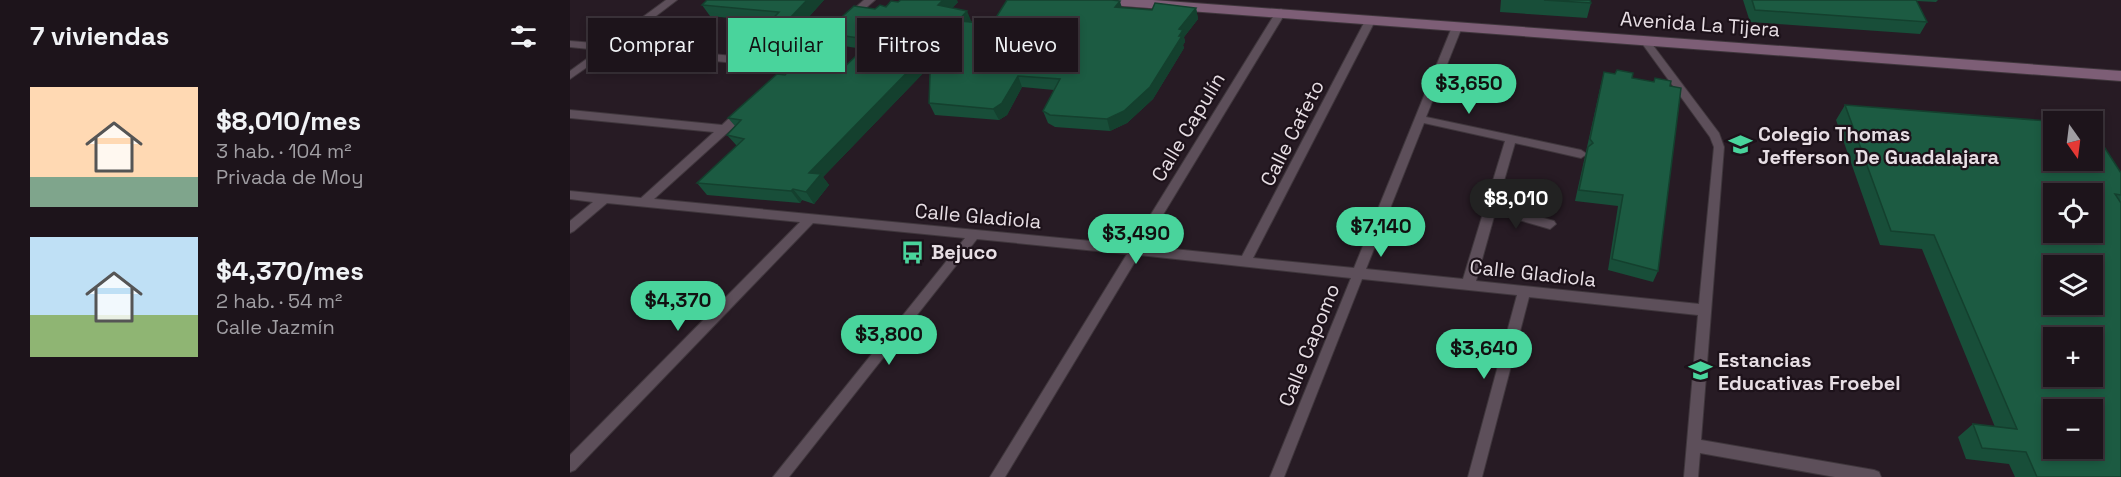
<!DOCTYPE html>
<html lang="es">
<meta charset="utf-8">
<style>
:root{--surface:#1d141b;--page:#2a2128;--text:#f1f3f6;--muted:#a09ea3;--line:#3b333a;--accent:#49d49c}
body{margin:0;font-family:"Space Grotesk",sans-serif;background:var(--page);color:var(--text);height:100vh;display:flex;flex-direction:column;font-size:22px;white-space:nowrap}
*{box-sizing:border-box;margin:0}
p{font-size:20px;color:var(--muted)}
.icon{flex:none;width:33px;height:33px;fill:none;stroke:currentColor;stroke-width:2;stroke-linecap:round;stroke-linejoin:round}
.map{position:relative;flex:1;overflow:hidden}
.drawer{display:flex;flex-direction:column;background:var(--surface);width:570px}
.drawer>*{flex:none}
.banner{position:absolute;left:18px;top:18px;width:570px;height:54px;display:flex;gap:12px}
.needle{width:39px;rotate:166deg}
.tools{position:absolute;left:1473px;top:111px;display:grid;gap:12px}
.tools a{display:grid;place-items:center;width:60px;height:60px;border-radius:0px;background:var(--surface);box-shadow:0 3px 9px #0003,0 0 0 2px var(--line);font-size:30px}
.price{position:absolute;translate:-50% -51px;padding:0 14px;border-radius:21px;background:var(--accent);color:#111;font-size:20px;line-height:39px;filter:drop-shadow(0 2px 3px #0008)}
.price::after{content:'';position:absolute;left:50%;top:36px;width:18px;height:14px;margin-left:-9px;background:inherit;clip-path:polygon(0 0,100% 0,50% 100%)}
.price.current{background:#222;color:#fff}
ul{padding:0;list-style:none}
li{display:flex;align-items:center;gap:18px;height:150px;padding:0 30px}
li span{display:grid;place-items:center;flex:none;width:168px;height:120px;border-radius:0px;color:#555}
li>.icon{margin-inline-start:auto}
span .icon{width:72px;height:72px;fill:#fffc;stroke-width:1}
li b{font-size:26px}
h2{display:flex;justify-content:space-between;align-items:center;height:72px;padding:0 30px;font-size:26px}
.tag{padding:0 21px;border-radius:0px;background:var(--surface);box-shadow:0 3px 9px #0003,0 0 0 2px var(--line);font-size:21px;line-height:54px}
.tag.current{background:var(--accent);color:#111}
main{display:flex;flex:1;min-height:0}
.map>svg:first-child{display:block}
</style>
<main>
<section class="drawer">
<h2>7 viviendas<svg class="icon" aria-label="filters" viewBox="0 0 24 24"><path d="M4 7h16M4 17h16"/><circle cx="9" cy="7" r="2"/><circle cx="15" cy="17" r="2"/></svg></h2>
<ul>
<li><span style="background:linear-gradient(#ffd9b3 75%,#7fa58c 0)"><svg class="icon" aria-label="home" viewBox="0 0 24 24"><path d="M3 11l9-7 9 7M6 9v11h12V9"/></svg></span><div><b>$8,010/mes</b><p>3 hab. · 104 m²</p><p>Privada de Moy</p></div></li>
<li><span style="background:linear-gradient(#bfe0f5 65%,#8fb573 0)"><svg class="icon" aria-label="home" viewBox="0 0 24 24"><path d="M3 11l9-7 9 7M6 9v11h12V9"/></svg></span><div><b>$4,370/mes</b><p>2 hab. · 54 m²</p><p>Calle Jazmín</p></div></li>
</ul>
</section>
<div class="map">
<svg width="1551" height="477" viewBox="0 0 1551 477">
<rect width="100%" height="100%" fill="#271b24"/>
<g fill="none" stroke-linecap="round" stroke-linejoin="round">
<defs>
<path id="minor" d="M96 0H107L48 45 224 62 264 26 267 25 272 28 208 87H200V83L217 68 40 51 0 79V71L29 50 0 47V41L36 44Z
M294 0H305L283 19H277V15Z
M711 9 716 12 574 246 672 256 795 21 800 18 805 21 683 258 784 268 882 27 887 24 892 27 856 117 1011 150 1017 154 1011 158 945 143 927 205 984 221 986 224 980 229 925 213 906 281 1129 304 1144 147 1140 137 1071 42 1073 40H1079L1149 133 1154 147 1131 440 1304 470 1309 472 1311 477H1265L1130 453 1128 477H1114L1128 315 959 297 912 477H898L947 295 792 279 714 477H700L781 278 569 255 435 477H420L557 254 407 239 219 477H203L395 238 243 223 5 470 0 472V455L230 222 37 203 4 231 0 233V221L23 202 0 199V191L71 198 144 132 0 118V110L152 125 169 109H177L178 112 177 115 84 199 562 245 706 12ZM854 123 935 141 893 279 796 269Z"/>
<path id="secondary" d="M519 0H583L1551 71V81L526 4Z"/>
</defs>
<use href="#minor" stroke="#3f363c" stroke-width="2"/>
<use href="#secondary" stroke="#3f363c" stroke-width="2"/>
<use href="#minor" fill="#5d4f5a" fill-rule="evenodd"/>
<use href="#secondary" fill="#7d5e76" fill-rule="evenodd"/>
</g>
<path fill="#184e39" d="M254 0 210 49 194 47 186 36 200 22 140 16 132 5Z
M931 0H1020L1021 3 1017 18 930 12Z
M1173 0H1368L1366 2 1346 1 1357 22 1350 34 1180 22Z
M328 2H388L382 8 402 22 422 24 551 7 582 10 626 8 628 19 614 37 615 42 613 45 614 48 583 99 557 123 540 131 485 127 478 123 473 111 484 90 452 87 437 115 429 120 365 115 359 103 360 66 253 177 259 185 244 204 232 200 230 203 137 195 127 183 167 146 157 135 165 126 158 118 215 75 269 72 293 49 261 44 254 33 305 9Z
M1034 72 1100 86 1088 271 1083 282 1038 270 1048 206 1005 201 1031 84Z
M1275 105 1551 173V477H1445L1439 464 1396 459 1388 437 1403 424 1425 427 1352 249 1310 245 1266 120Z"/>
<path fill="#14402e" d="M237 0H254L210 49 202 37Z
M373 0H387L388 2 373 17 368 5Z
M550 1 553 12 545 7Z
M626 8 628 19 614 37 615 42 613 45 614 48 583 99 557 123 540 131 537 119Z
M397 11 402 23 388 21Z
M361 48 366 60 253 177 259 185 244 204 236 192 239 173Z
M448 76 452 87 437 115 429 120 423 109Z
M223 189 232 200 230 203 221 191Z"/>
<path fill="#1c5b42" stroke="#14402e" stroke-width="1.5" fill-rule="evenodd" d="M137 0H237L202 37 186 36 209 12 132 5Z
M331 0H373L368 5 397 11 388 21 422 24 437 0H542L550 1 545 7 582 10 585 3 626 8 609 29 613 30 609 36H612L580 87 554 111 537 119 480 115 473 111 490 79 448 76 432 103 423 109 359 103 361 48 239 173 251 174 236 192 223 189 221 191 127 183 174 139 157 135 171 120 158 118 207 74 215 75 219 70 269 72 303 40 254 33 284 6 305 9 310 5 316 7 321 1 328 2Z
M974 0H1020L1021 3Z
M1182 0H1346L1357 22 1185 10Z
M1047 70 1063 73 1062 78 1084 82 1085 78 1101 81 1100 86 1111 88 1088 271 1042 259 1053 195 1009 190 1018 147 1023 143 1020 139 1034 72 1045 74Z
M1275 105 1491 122H1484V160H1522V128L1551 173V195L1545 194 1551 203V477H1467L1456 452 1412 448 1403 424 1447 429 1364 235 1321 231ZM1484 194H1522V232H1484ZM1484 266H1522V304H1484ZM1484 338H1522V376H1484ZM1484 410H1522V448H1484Z"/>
<defs>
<symbol id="university-bare" viewBox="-9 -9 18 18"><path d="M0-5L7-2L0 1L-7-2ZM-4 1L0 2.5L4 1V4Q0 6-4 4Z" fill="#49d49c" stroke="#1d121a" stroke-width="2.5" paint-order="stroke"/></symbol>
<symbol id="bus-bare" viewBox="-9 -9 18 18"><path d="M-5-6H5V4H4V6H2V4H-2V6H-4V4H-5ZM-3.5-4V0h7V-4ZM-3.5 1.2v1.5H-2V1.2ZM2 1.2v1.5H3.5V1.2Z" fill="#49d49c" stroke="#1d121a" stroke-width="2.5" paint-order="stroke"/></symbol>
<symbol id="school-bare" viewBox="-9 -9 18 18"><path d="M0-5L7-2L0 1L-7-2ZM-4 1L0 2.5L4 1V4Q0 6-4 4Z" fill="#49d49c" stroke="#1d121a" stroke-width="2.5" paint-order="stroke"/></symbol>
</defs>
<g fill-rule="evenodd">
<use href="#university-bare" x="1154" y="128" width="33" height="33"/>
<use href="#bus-bare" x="326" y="236" width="33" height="33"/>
<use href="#school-bare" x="1114" y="354" width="33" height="33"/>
</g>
<g text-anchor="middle" stroke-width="4.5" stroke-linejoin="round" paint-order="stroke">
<g font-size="20" fill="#e7dee4" stroke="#1d121a">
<text transform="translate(1130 24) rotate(4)" y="7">Avenida La Tijera</text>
<text transform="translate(618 127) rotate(-59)" y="7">Calle Capulín</text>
<text transform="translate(722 133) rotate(-63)" y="7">Calle Cafeto</text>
<text transform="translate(408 216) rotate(5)" y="7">Calle Gladiola</text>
<text transform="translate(963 273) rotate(6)" y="7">Calle Gladiola</text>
<text transform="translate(739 345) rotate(-68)" y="7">Calle Capomo</text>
</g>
<g font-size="20" font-weight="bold" fill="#e7dee4" stroke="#1d121a" text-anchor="start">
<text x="1188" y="141">Colegio Thomas<tspan x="1188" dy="23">Jefferson De Guadalajara</tspan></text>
<text x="361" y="259">Bejuco</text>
<text x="1148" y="367">Estancias<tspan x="1148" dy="23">Educativas Froebel</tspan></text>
</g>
</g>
</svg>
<div class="tools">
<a><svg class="needle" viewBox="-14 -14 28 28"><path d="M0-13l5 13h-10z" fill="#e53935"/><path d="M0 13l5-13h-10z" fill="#a09ea3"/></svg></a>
<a><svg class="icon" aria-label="locate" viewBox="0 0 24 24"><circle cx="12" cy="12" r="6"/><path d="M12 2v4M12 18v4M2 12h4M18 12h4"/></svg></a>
<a><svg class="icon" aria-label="layers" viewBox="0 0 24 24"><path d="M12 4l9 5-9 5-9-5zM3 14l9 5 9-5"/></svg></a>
<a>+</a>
<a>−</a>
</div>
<b class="price" style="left:899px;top:115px">$3,650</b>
<b class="price current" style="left:946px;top:230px">$8,010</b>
<b class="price" style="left:811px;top:258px">$7,140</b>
<b class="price" style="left:566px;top:265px">$3,490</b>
<b class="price" style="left:108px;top:332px">$4,370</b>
<b class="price" style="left:319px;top:366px">$3,800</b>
<b class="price" style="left:914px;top:380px">$3,640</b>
<div class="banner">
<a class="tag">Comprar</a>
<a class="tag current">Alquilar</a>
<a class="tag">Filtros</a>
<a class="tag">Nuevo</a>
</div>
</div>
</main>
